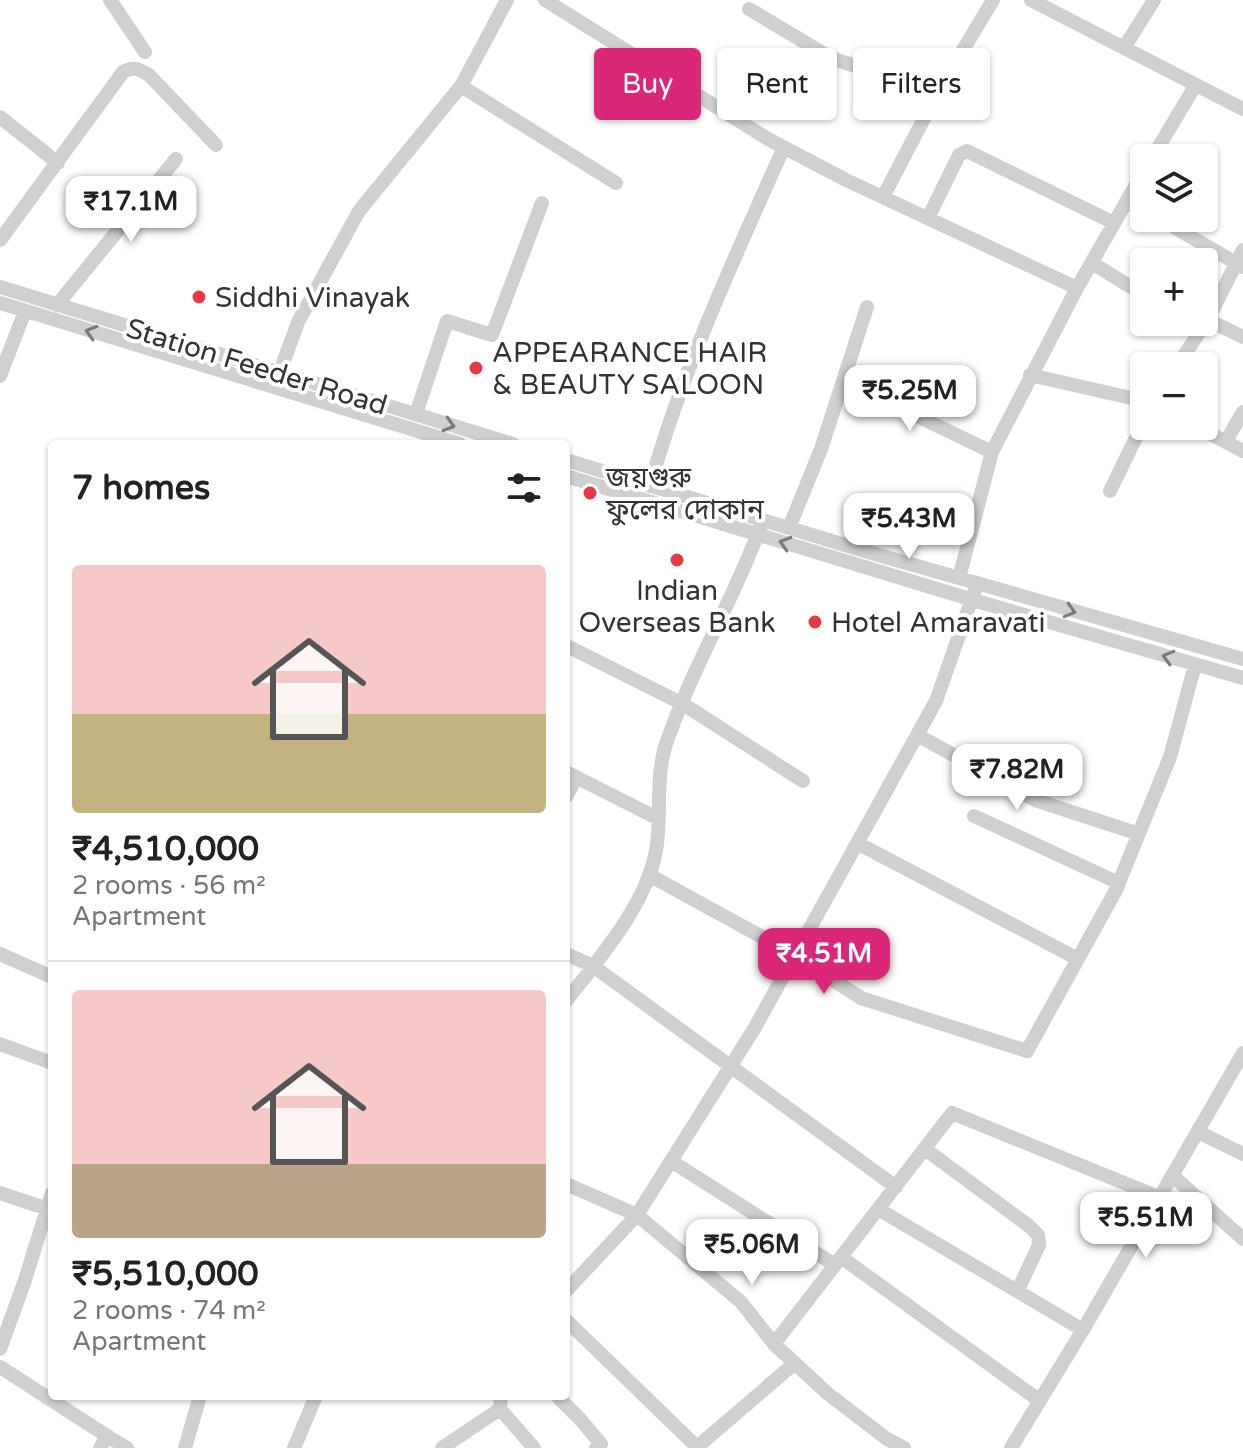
<!DOCTYPE html>
<meta charset="utf-8">
<style>
:root{--surface:#fff;--page:#f6f6f6;--text:#222;--muted:#767676;--line:#e0e0e0;--accent:#db2777}
body{margin:0;font-family:"Varela Round","Noto Sans Bengali",sans-serif;background:var(--page);color:var(--text);height:100vh;display:flex;flex-direction:column;font-size:30px;white-space:nowrap}
*{box-sizing:border-box;margin:0}
p{font-size:26px;color:var(--muted)}
.icon{flex:none;width:44px;height:44px;fill:none;stroke:currentColor;stroke-width:2;stroke-linecap:round;stroke-linejoin:round}
.map{position:relative;flex:1;overflow:hidden}
.side{position:absolute;left:48px;top:440px;width:522px;height:960px;display:flex;flex-direction:column;background:var(--surface);border-radius:8px;box-shadow:0 2px 6px #0004}
.side>*{flex:none}
.hud{position:absolute;left:594px;top:48px;width:528px;height:72px;display:flex;gap:16px}
.tools{position:absolute;left:1130px;top:144px;display:grid;gap:16px}
.tools a{display:grid;place-items:center;width:88px;height:88px;border-radius:8px;background:var(--surface);box-shadow:0 2px 6px #0004;font-size:40px}
.price{position:absolute;translate:-50% -68px;padding:0 18px;border-radius:16px;background:#fff;color:#222;font-size:26px;line-height:52px;filter:drop-shadow(0 2px 4px #0008)}
.price::after{content:'';position:absolute;left:50%;top:48px;width:24px;height:18px;margin-left:-12px;background:inherit;clip-path:polygon(0 0,100% 0,50% 100%)}
.price.selected{background:var(--accent);color:#fff}
ul{padding:0;list-style:none}
li{display:grid;align-content:center;gap:16px;height:424px;padding:0 24px}
li+li{border-top:2px solid var(--line)}
li span{display:grid;place-items:center;height:248px;border-radius:8px;color:#555}
li>.icon{margin-inline-start:auto}
span .icon{width:144px;height:144px;fill:#fffc;stroke-width:1}
li b{font-size:34px}
h2{display:flex;justify-content:space-between;align-items:center;height:96px;padding:0 24px;font-size:34px}
.pill{padding:0 28px;border-radius:8px;background:var(--surface);box-shadow:0 2px 6px #0004;font-size:28px;line-height:72px}
.pill.selected{background:var(--accent);color:#fff}
.map>svg:first-child{display:block}
</style>
<div class="map">
<svg width="1243" height="1448" viewBox="0 0 1243 1448">
<rect width="100%" height="100%" fill="#fff"/>
<g fill="none" stroke-linecap="round" stroke-linejoin="round">
<path stroke="#d0d0d0" stroke-width="14" d="M110 0 145 52
M545 0 768 139 846 180 1077 288
M1031 0 1243 109
M749 9 831 58 883 75 931 106
M1124 48 1154 0
M461 86 616 183
M0 117 58 163
M1152 158 1195 86
M883 197 939 90 993 0
M1127 200 1144 210
M928 218 959 155 967 151 1114 223
M1158 218 1243 267
M0 240 123 72C134 66 139 69 149 75L216 145
M1092 263 1144 295
M0 287 513 444
M0 303 460 444
M57 305 176 159
M1204 318 1243 337
M1177 366 1208 319 1243 250
M1030 375 1144 401
M0 376 25 311
M277 380 298 322 359 211 461 86 507 0
M844 381 992 452
M416 414 447 321 492 335 542 203
M1196 426 1243 451
M1226 441 1243 412
M566 460 868 552 1243 659
M566 476 973 600 1243 678
M650 486C683 368 734 259 784 147
M1110 491 1144 421
M789 528 821 449 867 307
M959 578 992 452 1077 288 1144 171
M569 647 683 704 803 781
M919 736 1035 800 1139 834
M566 772 657 818
M566 797 576 778
M974 816 1119 883
M857 843 1078 959
M649 875 793 954 861 998 1027 1051 1116 890 1170 757 1195 665
M0 954 52 977
M566 954 593 966 896 1187
M566 1001C599 959 651 899 657 844 661 813 656 778 665 747 689 674 733 601 760 528
M0 1044 52 1063
M1198 1132 1243 1154
M925 1149 1029 1226 1038 1235 1039 1245 1018 1290
M671 1161 835 1265
M1173 1176 1243 1239
M566 1184 637 1215 741 1302 774 1344 827 1393 887 1439 904 1448
M0 1193 48 1209
M878 1209 1083 1330
M841 1257 1040 1401
M566 1291 637 1215 754 1029 936 701 977 584
M566 1320 697 1447
M774 1344 952 1113 1161 1198
M0 1349 24 1283 52 1193
M0 1367 107 1436 100 1448
M501 1396 500 1409 534 1448
M557 1396 580 1419 601 1444 596 1448
M107 1436 127 1448
M185 1448 200 1396
M294 1448 316 1396
M442 1448 500 1409
M696 1448 795 1363
M1011 1448 1087 1323 1243 1053"/>
</g>
<defs><path id="oneway-chevron" d="M-2-3.5L2.5 0L-2 3.5" fill="none" stroke-width="1.6" stroke-linecap="round" stroke-linejoin="round" transform="scale(2)"/></defs>
<g stroke="#7a7a7a">
<use href="#oneway-chevron" transform="translate(91 332) rotate(-163)"/>
<use href="#oneway-chevron" transform="translate(449 425) rotate(17)"/>
<use href="#oneway-chevron" transform="translate(785 543) rotate(-163)"/>
<use href="#oneway-chevron" transform="translate(1070 611) rotate(16)"/>
<use href="#oneway-chevron" transform="translate(1168 657) rotate(-164)"/>
</g>
<g fill="#e63946" stroke="#fff" stroke-width="3">
<circle cx="199" cy="297" r="8"/>
<circle cx="476" cy="368" r="8"/>
<circle cx="590" cy="493" r="8"/>
<circle cx="677" cy="560" r="8"/>
<circle cx="815" cy="622" r="8"/>
</g>
<g text-anchor="middle" stroke-width="8" stroke-linejoin="round" paint-order="stroke">
<g font-size="28" fill="#333" stroke="#fff" text-anchor="start">
<text x="215" y="307">Siddhi Vinayak</text>
<text x="492" y="362">APPEARANCE HAIR<tspan x="492" dy="32">&amp; BEAUTY SALOON</tspan></text>
<text x="606" y="487">জয়গুরু<tspan x="606" dy="32">ফুলের দোকান</tspan></text>
<text x="677" y="600" text-anchor="middle">Indian<tspan x="677" dy="32">Overseas Bank</tspan></text>
<text x="831" y="632">Hotel Amaravati</text>
</g>
<g font-size="28" fill="#333" stroke="#fff">
<text transform="translate(257 366) rotate(17)" y="10">Station Feeder Road</text>
</g>
</g>
</svg>
<div class="tools">
<a><svg class="icon" aria-label="layers" viewBox="0 0 24 24"><path d="M12 4l9 5-9 5-9-5zM3 14l9 5 9-5"/></svg></a>
<a>+</a>
<a>−</a>
</div>
<b class="price" style="left:131px;top:244px">₹17.1M</b>
<b class="price" style="left:910px;top:433px">₹5.25M</b>
<b class="price" style="left:909px;top:561px">₹5.43M</b>
<b class="price" style="left:1017px;top:812px">₹7.82M</b>
<b class="price selected" style="left:824px;top:996px">₹4.51M</b>
<b class="price" style="left:1146px;top:1260px">₹5.51M</b>
<b class="price" style="left:752px;top:1287px">₹5.06M</b>
<div class="hud">
<a class="pill selected">Buy</a>
<a class="pill">Rent</a>
<a class="pill">Filters</a>
</div>
<section class="side">
<h2>7 homes<svg class="icon" aria-label="filters" viewBox="0 0 24 24"><path d="M4 7h16M4 17h16"/><circle cx="9" cy="7" r="2"/><circle cx="15" cy="17" r="2"/></svg></h2>
<ul>
<li><span style="background:linear-gradient(#f6c9c9 60%,#c2b280 0)"><svg class="icon" aria-label="home" viewBox="0 0 24 24"><path d="M3 11l9-7 9 7M6 9v11h12V9"/></svg></span><div><b>₹4,510,000</b><p>2 rooms · 56 m²</p><p>Apartment</p></div></li>
<li><span style="background:linear-gradient(#f6c9c9 70%,#b9a48a 0)"><svg class="icon" aria-label="home" viewBox="0 0 24 24"><path d="M3 11l9-7 9 7M6 9v11h12V9"/></svg></span><div><b>₹5,510,000</b><p>2 rooms · 74 m²</p><p>Apartment</p></div></li>
</ul>
</section>
</div>
